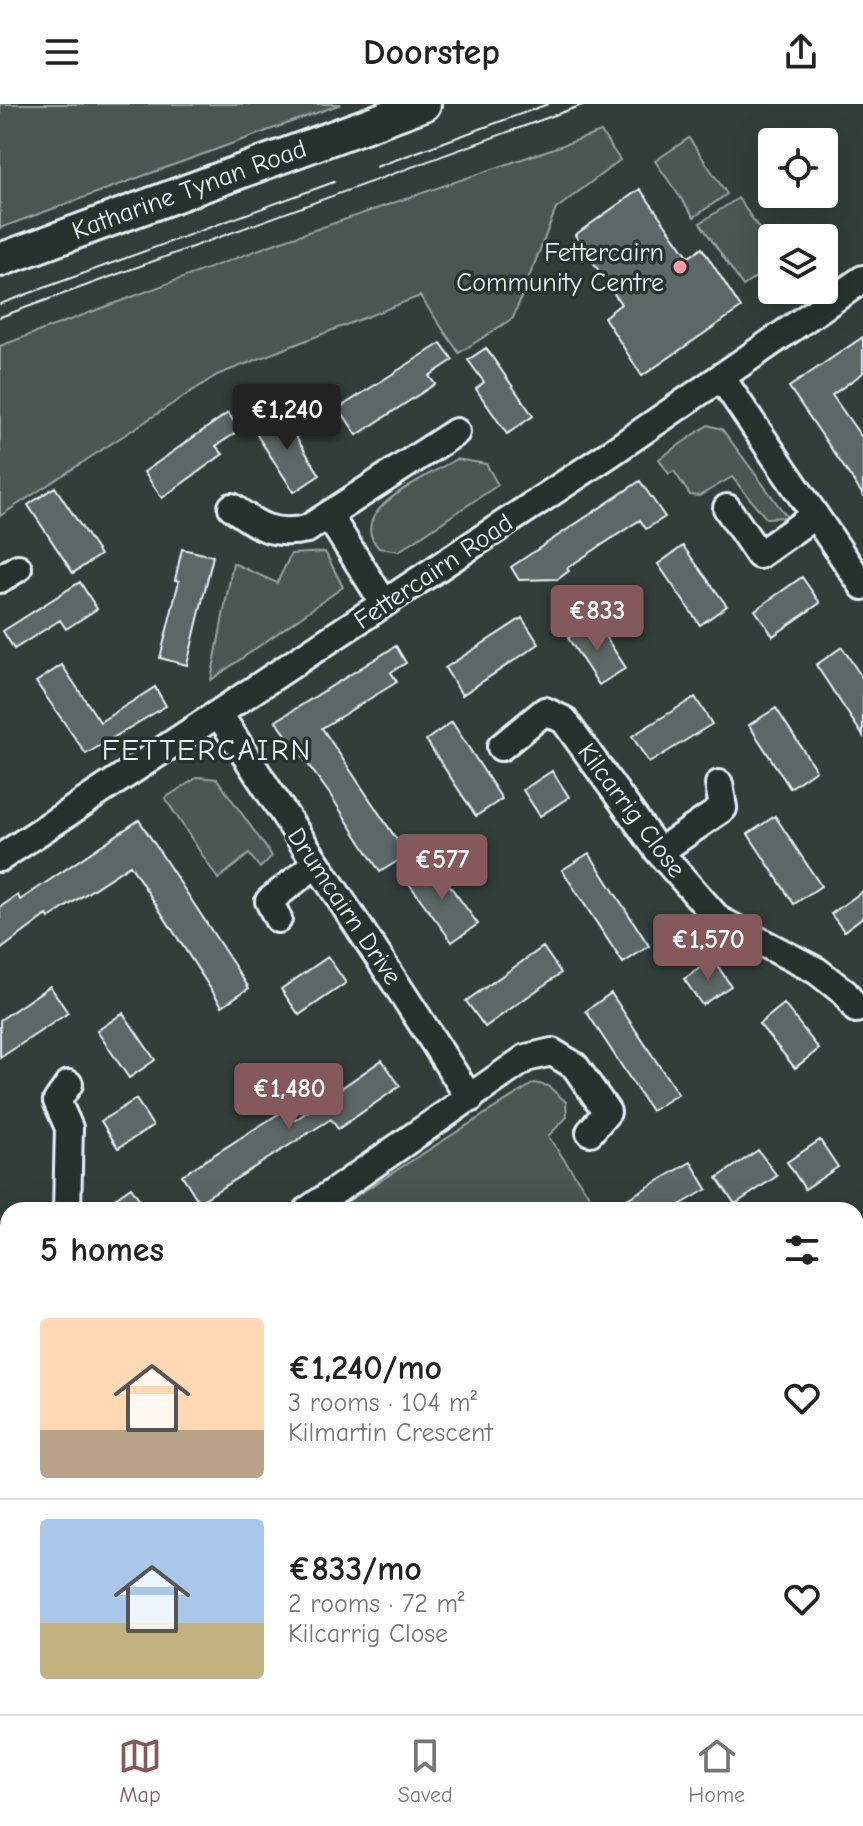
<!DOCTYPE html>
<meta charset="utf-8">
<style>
:root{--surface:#fff;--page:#f2f2f2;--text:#222;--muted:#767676;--line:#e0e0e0;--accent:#85585c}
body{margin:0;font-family:"Comic Neue",sans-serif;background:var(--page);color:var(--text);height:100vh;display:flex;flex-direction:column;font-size:30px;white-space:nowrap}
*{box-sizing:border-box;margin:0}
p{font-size:26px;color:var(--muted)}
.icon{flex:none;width:44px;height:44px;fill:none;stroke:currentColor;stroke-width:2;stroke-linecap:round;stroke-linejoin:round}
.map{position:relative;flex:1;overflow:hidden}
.drawer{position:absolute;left:0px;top:1098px;width:864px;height:512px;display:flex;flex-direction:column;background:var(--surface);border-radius:24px 24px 0 0;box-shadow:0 8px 32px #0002}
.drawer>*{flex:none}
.controls{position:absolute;left:758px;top:24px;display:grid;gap:16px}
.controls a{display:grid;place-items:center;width:80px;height:80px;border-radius:8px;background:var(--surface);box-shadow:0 8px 32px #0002;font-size:40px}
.price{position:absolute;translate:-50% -68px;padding:0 18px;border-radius:8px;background:var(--accent);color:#fff;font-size:26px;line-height:52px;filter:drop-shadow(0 2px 4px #0008)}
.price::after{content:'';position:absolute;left:50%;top:48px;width:24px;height:18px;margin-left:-12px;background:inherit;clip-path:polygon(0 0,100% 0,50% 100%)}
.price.current{background:#222;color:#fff}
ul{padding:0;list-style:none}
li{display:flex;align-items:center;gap:24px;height:200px;padding:0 40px}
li+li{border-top:2px solid var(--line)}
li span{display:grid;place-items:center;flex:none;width:224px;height:160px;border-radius:8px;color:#555}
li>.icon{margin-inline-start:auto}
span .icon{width:96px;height:96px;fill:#fffc;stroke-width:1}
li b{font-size:34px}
h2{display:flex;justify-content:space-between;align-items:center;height:96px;padding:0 40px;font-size:34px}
header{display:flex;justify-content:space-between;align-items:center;height:104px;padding:0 40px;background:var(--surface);font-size:36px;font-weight:700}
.menu{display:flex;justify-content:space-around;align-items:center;height:112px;border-top:2px solid var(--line);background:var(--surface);font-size:22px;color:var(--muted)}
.menu a{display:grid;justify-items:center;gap:4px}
.menu .current{color:var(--accent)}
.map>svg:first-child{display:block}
</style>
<header><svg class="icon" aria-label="menu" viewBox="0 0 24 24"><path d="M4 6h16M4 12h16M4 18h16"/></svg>Doorstep<svg class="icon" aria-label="share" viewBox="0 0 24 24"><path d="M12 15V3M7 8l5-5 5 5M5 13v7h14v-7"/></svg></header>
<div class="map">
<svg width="863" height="1610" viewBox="0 0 863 1610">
<rect width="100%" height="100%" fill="#323e39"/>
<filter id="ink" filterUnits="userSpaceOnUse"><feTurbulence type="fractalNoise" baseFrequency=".0125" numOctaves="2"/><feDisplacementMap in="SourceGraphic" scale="16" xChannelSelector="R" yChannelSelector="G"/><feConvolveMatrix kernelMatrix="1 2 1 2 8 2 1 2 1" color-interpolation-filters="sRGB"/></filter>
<g filter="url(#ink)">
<path fill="#495651" stroke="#98a4a4" stroke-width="2" d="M0 0H341L0 124Z
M601 28 620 56 556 105 513 214 459 249 420 192 217 271 0 412V242L279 138Z
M689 34 727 90 694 113 655 57Z
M738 94 772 143V162L743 182 700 119Z
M708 321 722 325 787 413 766 414 732 373 699 392 690 391 674 367 669 370 659 355Z
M456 355 486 360 498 381 399 447 379 444C342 407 431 371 456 355Z
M325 448 343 483 211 576 233 459 277 479 291 450Z
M198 673 217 675 272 752 260 764 249 750 218 775 165 694Z
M534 979 548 982 566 998 567 1013 548 1032 599 1106H334Z
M8 1246V1376L0 1381V1252Z
M0 1471 8 1493V1602H50L71 1610H0Z"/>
<path fill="#5c6865" stroke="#e8f1f8" stroke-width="2" d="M640 85 689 153 702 144 741 204 642 272 604 213 621 200 575 131Z
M863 233V269L832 291 863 335V391L789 283Z
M441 239 453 256 429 272 435 280 357 331 339 304Z
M486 244 533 312 507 330 476 285 484 278 468 256Z
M280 308 320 371 294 388 253 325Z
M228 309 240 326 216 342 223 350 162 394 144 368Z
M640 377 665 413 646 425 640 416 567 464 569 467 558 475 519 476 511 463Z
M55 383 100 451 73 469 28 401Z
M683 442 727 502 700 521 658 460Z
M182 445 213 452 187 561 160 554 179 477 175 476Z
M802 473 820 499 773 532 755 506Z
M80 478 97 505 66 525 60 516 14 545 3 527Z
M522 514 539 540 462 591 445 564Z
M595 517 626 564 599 581 568 534Z
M396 542 406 559 391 568 397 578 322 624 407 751 380 768 329 689 276 617Z
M842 543 863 575V632L816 561Z
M62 561 100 618 155 583 166 602 86 650 36 578Z
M695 593 712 620 649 659 632 632Z
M776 604 816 666 790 684 749 621Z
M452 618 502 695 476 712 426 636Z
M552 667 569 693 540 712 523 686Z
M775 712 821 782 794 800 748 730Z
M139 716 249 884 222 902 130 761 49 814 47 811 0 846V803L18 791 20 796Z
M589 749 649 842 623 859 562 766Z
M433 759 478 820 452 838 407 777Z
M863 787V813L844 827 831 810Z
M543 843 561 869 485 923 466 897Z
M328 853 346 879 299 911 281 885Z
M713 855 731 882 702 901 684 875Z
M50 882 68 909 0 954V916Z
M611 889 678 990 651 1007 586 907Z
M784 900 819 945 795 964 759 920Z
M123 909 155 956 129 974 97 927Z
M382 956 400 982 338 1025 331 1015 199 1098 182 1071 288 1004 295 1016Z
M136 995 153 1022 118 1044 101 1017Z
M820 1036 838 1063 805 1085 787 1058Z
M758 1046 777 1072 735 1100 717 1074Z
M691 1058 707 1085 690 1095 671 1106H608Z
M131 1083 147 1106H98Z"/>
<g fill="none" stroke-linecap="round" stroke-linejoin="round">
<defs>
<path id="minor" d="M721 273 863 482
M232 403C259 423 273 432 307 425L456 328
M727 404 759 451 815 411
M329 412 384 499
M0 475 18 464
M219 610C302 740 389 865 470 995
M501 643 545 607 564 616 659 748 719 816 817 867 845 889 856 905
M659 748 723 704 719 680
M0 754 611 349 863 175
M278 815 269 797 316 760
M67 1106 69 1024 57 997 69 980
M308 1106 526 954 552 948 575 962 607 1008 590 1028
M856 1134H863
M5 1207 8 1205
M856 1468 863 1475
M856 1523 863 1499
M856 1548 863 1552
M269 1602 286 1610
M341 1610 344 1602"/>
<path id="major" d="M0 156 424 0"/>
</defs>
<use href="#minor" stroke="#e8f1f8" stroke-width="32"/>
<use href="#major" stroke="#e8f1f8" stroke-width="38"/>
<use href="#minor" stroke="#26332d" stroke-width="26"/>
<use href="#major" stroke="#26332d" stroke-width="32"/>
<path stroke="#e8f1f8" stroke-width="2" d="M376 63 548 0
M0 200 334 78
M0 213 585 0"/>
</g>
</g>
<circle fill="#ff9aa2" stroke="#26332d" stroke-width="3" cx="680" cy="163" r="8"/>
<g text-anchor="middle" stroke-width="7" stroke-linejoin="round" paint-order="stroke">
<g font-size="26" fill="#e8f1f8" stroke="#26332d">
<text transform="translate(189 85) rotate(-20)" y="9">Katharine Tynan Road</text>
<text transform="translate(433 467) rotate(-34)" y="9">Fettercairn Road</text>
<text transform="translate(632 706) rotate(53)" y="9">Kilcarrig Close</text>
<text transform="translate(345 802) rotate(56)" y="9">Drumcairn Drive</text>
</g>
<g font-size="26" fill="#e8f1f8" stroke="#26332d" text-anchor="end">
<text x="664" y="157">Fettercairn<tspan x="664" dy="30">Community Centre</tspan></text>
</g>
<g font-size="30" letter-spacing="2" fill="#e8f1f8" stroke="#26332d">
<text x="207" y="656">FETTERCAIRN</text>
</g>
</g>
</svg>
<div class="controls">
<a><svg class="icon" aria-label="locate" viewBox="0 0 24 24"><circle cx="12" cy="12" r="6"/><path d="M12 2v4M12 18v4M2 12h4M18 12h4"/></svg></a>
<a><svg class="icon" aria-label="layers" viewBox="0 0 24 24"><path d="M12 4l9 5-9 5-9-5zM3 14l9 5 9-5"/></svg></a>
</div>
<b class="price current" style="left:287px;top:348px">€1,240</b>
<b class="price" style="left:597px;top:549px">€833</b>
<b class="price" style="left:442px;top:798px">€577</b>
<b class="price" style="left:708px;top:878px">€1,570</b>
<b class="price" style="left:289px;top:1027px">€1,480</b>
<section class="drawer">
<h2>5 homes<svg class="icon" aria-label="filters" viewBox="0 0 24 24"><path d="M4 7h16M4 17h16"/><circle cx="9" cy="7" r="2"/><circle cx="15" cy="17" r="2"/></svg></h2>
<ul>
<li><span style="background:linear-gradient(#ffd9b3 70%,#b9a48a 0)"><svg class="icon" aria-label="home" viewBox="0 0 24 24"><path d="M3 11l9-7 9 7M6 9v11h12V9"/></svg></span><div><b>€1,240/mo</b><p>3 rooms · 104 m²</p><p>Kilmartin Crescent</p></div><svg class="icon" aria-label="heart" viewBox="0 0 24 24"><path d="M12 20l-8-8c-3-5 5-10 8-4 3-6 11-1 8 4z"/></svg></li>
<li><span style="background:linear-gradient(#a9c7e8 65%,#c2b280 0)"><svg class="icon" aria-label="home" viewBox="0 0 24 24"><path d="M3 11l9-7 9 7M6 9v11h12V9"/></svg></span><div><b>€833/mo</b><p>2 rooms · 72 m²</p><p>Kilcarrig Close</p></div><svg class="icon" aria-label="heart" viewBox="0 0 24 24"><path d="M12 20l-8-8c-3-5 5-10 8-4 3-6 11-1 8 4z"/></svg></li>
</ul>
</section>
</div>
<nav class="menu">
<a class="current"><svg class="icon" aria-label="map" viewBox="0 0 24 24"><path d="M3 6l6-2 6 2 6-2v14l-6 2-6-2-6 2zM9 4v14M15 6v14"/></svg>Map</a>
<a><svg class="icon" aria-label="saved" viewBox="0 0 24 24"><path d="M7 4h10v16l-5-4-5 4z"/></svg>Saved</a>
<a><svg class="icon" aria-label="home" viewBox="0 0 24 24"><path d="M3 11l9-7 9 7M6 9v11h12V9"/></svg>Home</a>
</nav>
